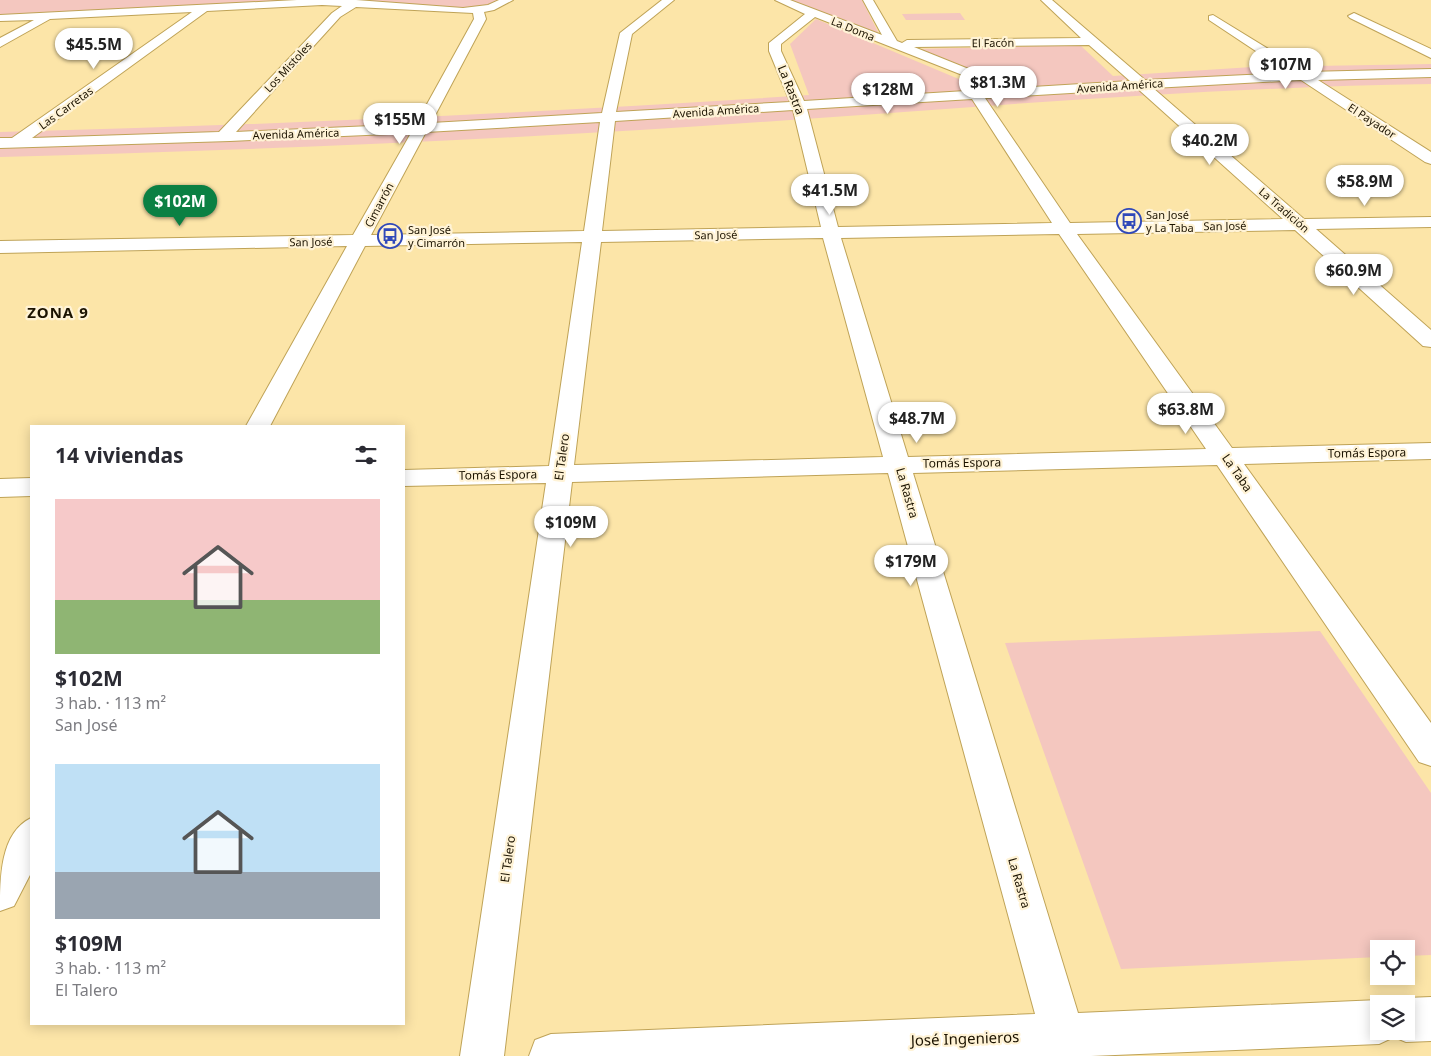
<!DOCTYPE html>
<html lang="es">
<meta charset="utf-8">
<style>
:root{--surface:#fff;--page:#f7f7f7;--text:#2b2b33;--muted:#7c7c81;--accent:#0b8043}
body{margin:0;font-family:"Noto Sans",sans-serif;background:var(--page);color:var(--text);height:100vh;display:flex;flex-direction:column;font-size:19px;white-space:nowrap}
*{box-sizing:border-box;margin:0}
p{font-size:16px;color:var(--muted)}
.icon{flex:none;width:28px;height:28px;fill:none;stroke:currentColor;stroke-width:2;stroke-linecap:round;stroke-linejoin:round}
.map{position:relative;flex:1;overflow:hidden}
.details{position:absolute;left:30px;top:425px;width:375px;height:600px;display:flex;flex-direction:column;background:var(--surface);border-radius:0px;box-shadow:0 2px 12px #0003}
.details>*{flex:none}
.controls{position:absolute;left:1370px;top:940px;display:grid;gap:10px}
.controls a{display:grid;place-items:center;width:45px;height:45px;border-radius:0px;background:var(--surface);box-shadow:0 2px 12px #0003;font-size:25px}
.price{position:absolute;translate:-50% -42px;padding:0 11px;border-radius:18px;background:#fff;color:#222;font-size:16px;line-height:32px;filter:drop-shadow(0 1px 2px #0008)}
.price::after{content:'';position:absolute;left:50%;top:30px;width:15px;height:11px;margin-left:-8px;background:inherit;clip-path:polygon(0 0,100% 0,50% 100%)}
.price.current{background:var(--accent);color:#fff}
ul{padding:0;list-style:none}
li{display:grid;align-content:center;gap:10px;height:265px;padding:0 25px}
li span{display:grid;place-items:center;height:155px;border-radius:0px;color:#555}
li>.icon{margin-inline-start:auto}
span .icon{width:90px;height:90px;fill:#fffc;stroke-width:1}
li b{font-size:21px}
h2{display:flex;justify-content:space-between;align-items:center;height:60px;padding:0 25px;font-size:21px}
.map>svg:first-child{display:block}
</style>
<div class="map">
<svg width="1431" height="1056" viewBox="0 0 1431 1056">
<rect width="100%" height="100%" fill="#fce5a8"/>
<path fill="#f4c7bf" d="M0 0H503L477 9 352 1 0 16Z
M788 0H862L880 36Z
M960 13 965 20H906L902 14Z
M816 19 973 85 1005 83 916 49 1080 45 1113 76 1252 67 1431 64V70L1282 73 968 93 298 131 0 140V132C270 125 540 113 809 95L790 44Z
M1431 76V84C1167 88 904 114 640 130 427 143 214 151 0 157V147L1285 79Z
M1320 631 1431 793V955L1406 956V949H1379V957L1121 969 1005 643Z"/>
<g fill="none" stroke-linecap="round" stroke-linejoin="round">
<defs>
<path id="minor" d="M297 0H356L463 8 488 5 499 0H513L494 10 484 12 486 19 431 123 602 113 620 33 662 0H674L632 34 616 112 790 102 769 51V43L805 14 775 0H790L882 35 863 0H873L897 41 902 43 907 40 1081 38 1041 0H1052L1145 80 1289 73 1209 20V16L1213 15 1306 72 1431 69V77L1318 80 1431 152V164L1425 162 1301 80 1153 88 1304 219 1431 217V227L1316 229 1431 330V347L1423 346 1295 230 1077 234 1232 448 1431 443V459L1244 464 1431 723V766L1419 762 1217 465 913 473 1078 1013 1379 1000 1387 1004H1379V1031H1406V1004H1393L1406 998 1431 997V1041L1406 1042 1394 1037 1379 1044 1091 1056H529L535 1040 551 1034 1035 1014 888 473 572 482 504 1056H460L546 483 404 486V470L549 466 582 242 365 246 270 426H246L347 246 0 253V241L353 235 411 133 230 141 0 148V138H12L192 12 50 19 0 47V38L34 20 0 21V15ZM322 5 342 6 332 13 219 132 32 138 207 11ZM356 7 473 13 474 19 416 124 236 132 340 17ZM815 17 998 89 804 101 781 51V44ZM1089 45 1130 81 1016 88 914 47ZM1138 89 1283 219 1070 223 985 98ZM972 99 1052 223 838 227 807 109ZM793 110 821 227 602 231 615 121ZM600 122 584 231 371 235 426 132ZM1059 234 1206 449 908 457 841 238ZM823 238 883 457 574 465 601 242Z
M1354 13 1431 49V58L1350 18 1348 16Z
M31 478V496L0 497V479Z
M31 818V873L14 906 0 911C0 878 0 833 31 818Z"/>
</defs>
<use href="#minor" stroke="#bfa357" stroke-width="2"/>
<use href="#minor" fill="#fff" fill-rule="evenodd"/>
</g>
<defs>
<symbol id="bus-ring" viewBox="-11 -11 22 22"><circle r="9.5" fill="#fff3d6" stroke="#3048b9" stroke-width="1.5"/><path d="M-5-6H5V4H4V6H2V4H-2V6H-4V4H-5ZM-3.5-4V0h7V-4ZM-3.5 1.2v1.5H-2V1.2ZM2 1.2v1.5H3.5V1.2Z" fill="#3048b9"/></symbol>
</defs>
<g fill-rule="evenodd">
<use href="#bus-ring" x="1115" y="207" width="28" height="28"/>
<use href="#bus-ring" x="376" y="222" width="28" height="28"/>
</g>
<g text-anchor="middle" stroke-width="4.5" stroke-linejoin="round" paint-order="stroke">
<g font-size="11" fill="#1c1300" stroke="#fff3d6">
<text transform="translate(853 29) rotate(22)" y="4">La Doma</text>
<text transform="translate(993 43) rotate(-1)" y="4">El Facón</text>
<text transform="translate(288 67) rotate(-47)" y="4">Los Mistoles</text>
<text transform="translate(1120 86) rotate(-4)" y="4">Avenida América</text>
<text transform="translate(66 108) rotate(-36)" y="4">Las Carretas</text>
<text transform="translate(716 111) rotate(-4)" y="4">Avenida América</text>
<text transform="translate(1372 121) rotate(33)" y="4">El Payador</text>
<text transform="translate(296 134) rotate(-2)" y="4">Avenida América</text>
<text transform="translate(379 205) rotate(-62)" y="4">Cimarrón</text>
<text transform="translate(1284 210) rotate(41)" y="4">La Tradición</text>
<text transform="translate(1225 226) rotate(-1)" y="4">San José</text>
<text transform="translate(716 235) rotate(-1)" y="4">San José</text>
<text transform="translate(311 242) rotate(-1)" y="4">San José</text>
</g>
<g font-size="11" fill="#1c1300" stroke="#fff3d6" text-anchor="start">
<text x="1146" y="219">San José<tspan x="1146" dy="13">y La Taba</tspan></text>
<text x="408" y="234">San José<tspan x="408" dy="13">y Cimarrón</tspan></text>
</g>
<g font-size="12" fill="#1c1300" stroke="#fff3d6">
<text transform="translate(791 90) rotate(68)" y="4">La Rastra</text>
<text transform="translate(1367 453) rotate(-1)" y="4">Tomás Espora</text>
<text transform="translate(562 457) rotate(-82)" y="4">El Talero</text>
<text transform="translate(962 463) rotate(-1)" y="4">Tomás Espora</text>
<text transform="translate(1237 473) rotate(55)" y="4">La Taba</text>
<text transform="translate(498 475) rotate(-1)" y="4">Tomás Espora</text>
<text transform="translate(907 493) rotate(74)" y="4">La Rastra</text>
<text transform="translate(508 859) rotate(-82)" y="4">El Talero</text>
<text transform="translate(1019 883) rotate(74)" y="4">La Rastra</text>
</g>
<g font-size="15" font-weight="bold" letter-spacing="1" fill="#1c1300" stroke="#fff3d6">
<text x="58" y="318">ZONA 9</text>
</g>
<g font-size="15" fill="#1c1300" stroke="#fff3d6">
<text transform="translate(965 1039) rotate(-2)" y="5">José Ingenieros</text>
</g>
</g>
</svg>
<div class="controls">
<a><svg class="icon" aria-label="locate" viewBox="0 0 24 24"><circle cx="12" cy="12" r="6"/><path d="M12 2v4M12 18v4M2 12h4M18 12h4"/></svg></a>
<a><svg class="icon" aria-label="layers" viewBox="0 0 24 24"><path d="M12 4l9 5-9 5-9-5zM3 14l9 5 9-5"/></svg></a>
</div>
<b class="price" style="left:94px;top:70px">$45.5M</b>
<b class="price" style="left:1286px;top:90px">$107M</b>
<b class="price" style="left:998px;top:108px">$81.3M</b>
<b class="price" style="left:888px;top:115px">$128M</b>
<b class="price" style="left:400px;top:145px">$155M</b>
<b class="price" style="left:1210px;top:166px">$40.2M</b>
<b class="price" style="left:1365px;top:207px">$58.9M</b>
<b class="price" style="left:830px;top:216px">$41.5M</b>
<b class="price current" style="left:180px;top:227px">$102M</b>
<b class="price" style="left:1354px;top:296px">$60.9M</b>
<b class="price" style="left:1186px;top:435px">$63.8M</b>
<b class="price" style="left:917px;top:444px">$48.7M</b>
<b class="price" style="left:571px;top:548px">$109M</b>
<b class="price" style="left:911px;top:587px">$179M</b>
<section class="details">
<h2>14 viviendas<svg class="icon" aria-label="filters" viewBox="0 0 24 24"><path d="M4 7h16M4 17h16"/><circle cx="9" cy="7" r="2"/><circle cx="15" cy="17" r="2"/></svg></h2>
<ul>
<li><span style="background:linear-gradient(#f6c9c9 65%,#8fb573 0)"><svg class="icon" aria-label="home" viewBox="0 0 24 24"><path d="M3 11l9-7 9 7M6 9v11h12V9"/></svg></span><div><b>$102M</b><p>3 hab. · 113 m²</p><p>San José</p></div></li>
<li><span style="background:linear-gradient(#bfe0f5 70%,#9aa5b1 0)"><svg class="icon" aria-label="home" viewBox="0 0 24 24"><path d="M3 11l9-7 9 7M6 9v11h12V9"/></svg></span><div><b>$109M</b><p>3 hab. · 113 m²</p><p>El Talero</p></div></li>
</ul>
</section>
</div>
